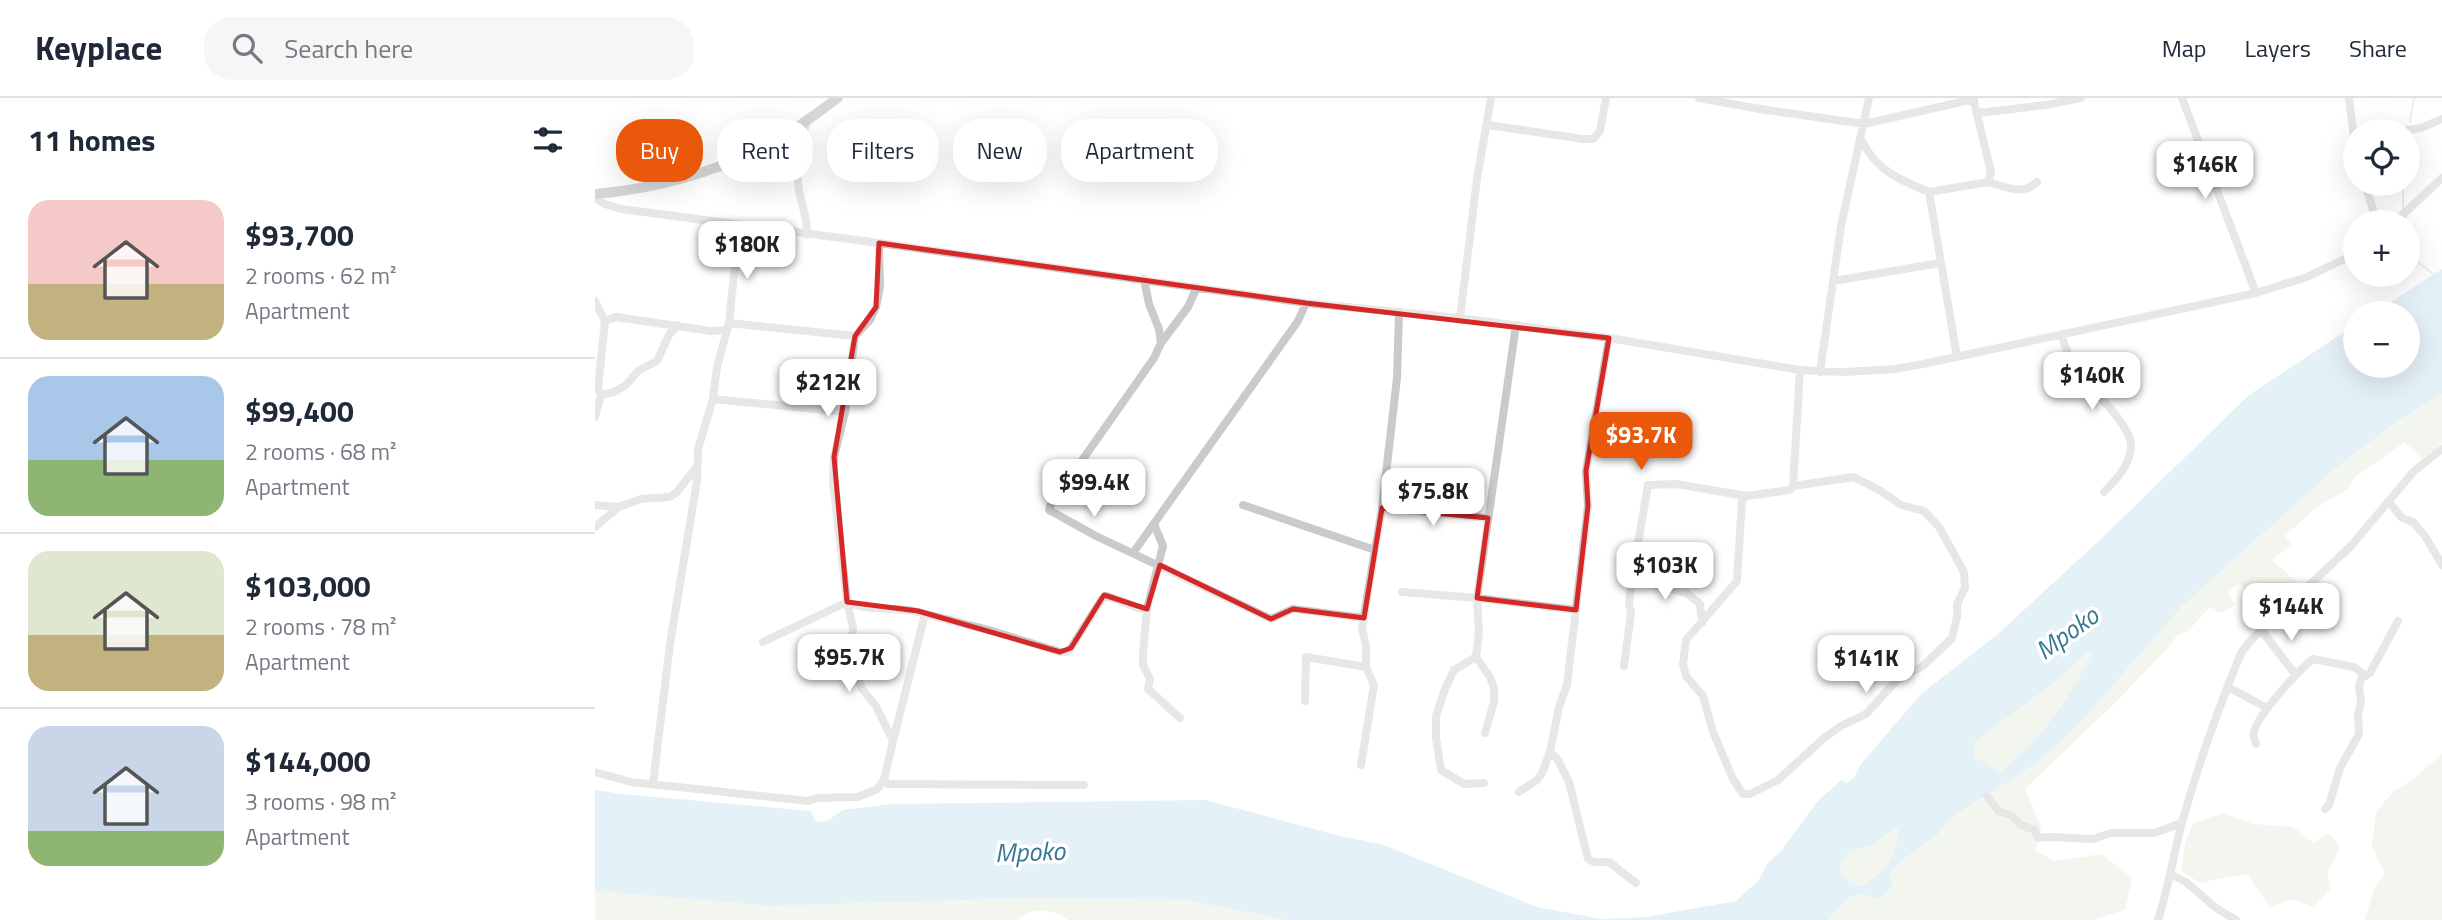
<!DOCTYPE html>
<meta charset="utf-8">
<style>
:root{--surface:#fff;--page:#f6f6f7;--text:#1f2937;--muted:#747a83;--line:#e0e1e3;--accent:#ea580c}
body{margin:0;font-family:"Titillium Web",sans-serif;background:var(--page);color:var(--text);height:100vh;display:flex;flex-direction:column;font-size:26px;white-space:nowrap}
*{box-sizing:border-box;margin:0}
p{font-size:23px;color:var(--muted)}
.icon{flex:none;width:38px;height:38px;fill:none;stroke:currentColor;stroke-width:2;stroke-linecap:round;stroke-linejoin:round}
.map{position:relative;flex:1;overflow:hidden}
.panel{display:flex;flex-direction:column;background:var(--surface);width:595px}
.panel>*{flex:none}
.hud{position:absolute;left:21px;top:21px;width:665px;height:63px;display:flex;gap:14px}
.buttons{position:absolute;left:1748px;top:21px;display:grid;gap:14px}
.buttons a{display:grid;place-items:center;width:77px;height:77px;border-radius:50%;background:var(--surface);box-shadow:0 7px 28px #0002;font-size:35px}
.price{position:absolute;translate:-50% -60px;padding:0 16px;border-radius:14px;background:#fff;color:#222;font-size:23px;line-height:46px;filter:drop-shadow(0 2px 4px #0008)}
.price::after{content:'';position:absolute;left:50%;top:42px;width:21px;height:16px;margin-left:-10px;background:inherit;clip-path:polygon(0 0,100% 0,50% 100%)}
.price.selected{background:var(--accent);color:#fff}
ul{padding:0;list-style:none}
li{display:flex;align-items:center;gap:21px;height:175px;padding:0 28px}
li+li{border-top:2px solid var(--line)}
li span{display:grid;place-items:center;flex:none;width:196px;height:140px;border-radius:21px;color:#555}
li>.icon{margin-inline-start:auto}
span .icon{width:84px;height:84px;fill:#fffc;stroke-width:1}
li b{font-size:30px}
h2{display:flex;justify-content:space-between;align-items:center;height:84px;padding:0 28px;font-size:30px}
.tag{padding:0 24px;border-radius:28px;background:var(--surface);box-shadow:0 7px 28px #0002;font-size:24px;line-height:63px}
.tag.selected{background:var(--accent);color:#fff}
header{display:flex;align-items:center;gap:42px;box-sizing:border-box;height:98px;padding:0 35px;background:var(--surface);border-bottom:2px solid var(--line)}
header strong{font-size:33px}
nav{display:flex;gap:38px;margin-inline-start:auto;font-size:24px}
.search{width:490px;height:63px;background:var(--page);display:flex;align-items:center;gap:18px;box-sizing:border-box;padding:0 24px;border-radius:28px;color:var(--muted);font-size:26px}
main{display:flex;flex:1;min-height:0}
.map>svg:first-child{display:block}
</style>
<header>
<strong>Keyplace</strong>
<div class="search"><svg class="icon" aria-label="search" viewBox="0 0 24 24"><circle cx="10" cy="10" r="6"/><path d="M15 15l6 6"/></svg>Search here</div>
<nav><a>Map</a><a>Layers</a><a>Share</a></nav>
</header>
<main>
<section class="panel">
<h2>11 homes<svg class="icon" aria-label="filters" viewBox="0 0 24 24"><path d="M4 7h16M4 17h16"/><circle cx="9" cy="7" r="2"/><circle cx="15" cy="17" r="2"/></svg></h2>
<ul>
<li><span style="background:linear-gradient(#f6c9c9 60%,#c2b280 0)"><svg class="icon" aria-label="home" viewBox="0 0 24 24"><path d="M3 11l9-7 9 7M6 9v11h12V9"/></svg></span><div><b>$93,700</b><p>2 rooms · 62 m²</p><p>Apartment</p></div></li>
<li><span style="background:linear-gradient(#a9c7e8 60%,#8fb573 0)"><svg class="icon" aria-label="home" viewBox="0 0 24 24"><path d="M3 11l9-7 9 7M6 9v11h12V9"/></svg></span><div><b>$99,400</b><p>2 rooms · 68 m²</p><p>Apartment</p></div></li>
<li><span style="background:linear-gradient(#dfe7d0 60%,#c2b280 0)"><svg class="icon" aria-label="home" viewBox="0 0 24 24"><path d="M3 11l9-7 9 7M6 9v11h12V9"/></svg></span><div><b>$103,000</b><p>2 rooms · 78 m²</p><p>Apartment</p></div></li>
<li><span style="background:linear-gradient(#c9d6e8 75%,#8fb573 0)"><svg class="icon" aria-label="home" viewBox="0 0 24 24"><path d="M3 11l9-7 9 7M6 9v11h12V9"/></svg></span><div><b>$144,000</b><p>3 rooms · 98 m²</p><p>Apartment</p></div></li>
</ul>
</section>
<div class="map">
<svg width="1847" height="822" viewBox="0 0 1847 822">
<rect width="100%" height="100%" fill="#fff"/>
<path fill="#e5ecd9" d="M1847 296V345L1827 361 1810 344 1759 380 1754 390 1721 410 1690 438 1697 446 1677 462 1706 487 1672 521 1654 501 1652 491 1642 486 1633 495 1640 508 1626 515 1615 509 1593 533 1582 537 1575 548 1518 607 1430 691 1447 731 1440 753 1460 763 1507 756 1537 780 1530 812 1497 822H1234L1245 807 1259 797 1271 795 1294 778 1299 770 1318 754 1341 739 1357 719 1442 665 1482 629 1587 508 1746 366 1806 321Z
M1493 554H1499C1475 598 1445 645 1404 674L1380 659 1379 644 1456 587Z
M1847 656V822H1770L1779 790 1790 776 1777 748 1781 714 1798 694 1817 682Z
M1629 715 1658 726 1698 729 1718 745 1734 735 1745 749 1732 775 1736 791 1718 809 1699 801 1675 809 1653 777 1637 778 1605 785 1586 773 1590 745 1598 725Z
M1304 727C1300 761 1296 771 1265 788 1245 784 1237 765 1257 754 1261 751 1268 752 1273 749 1284 744 1295 734 1304 727Z
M0 793 176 808 438 800 589 802 692 822H473C458 810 437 809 423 822H0Z"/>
<path fill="#c3e1ee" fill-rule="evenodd" d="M1847 171V296L1806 321 1746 366 1587 508 1482 629 1442 665 1357 719 1341 739 1318 754 1299 770 1294 778 1298 789 1284 801C1259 789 1249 801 1234 822H692L589 802 438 800 176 808 0 793V692L27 696 216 713 221 724 232 723 248 712 295 706 611 702 745 738 789 747 942 809 1007 821 1051 819 1141 803 1164 782 1172 766 1186 753 1222 704 1246 682 1251 685 1259 680 1266 666 1326 596 1403 536 1510 437 1654 297 1760 227V268H1813V215H1779ZM1493 554H1498C1475 598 1445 645 1404 674L1380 659 1379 644 1456 587ZM1304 728C1300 761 1295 771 1265 788 1245 784 1237 766 1256 754 1263 750 1271 751 1277 747 1286 741 1295 733 1304 728Z"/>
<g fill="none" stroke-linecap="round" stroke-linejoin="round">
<path stroke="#c3e1ee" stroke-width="2" d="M1815 24 1819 0
M1813 40 1814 36
M1808 86V113
M1813 150 1814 157 1838 176"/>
<path stroke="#cacaca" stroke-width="8" d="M1104 0 1165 11 1269 26 1379 1
M1587 0 1661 195
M1754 0 1760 47
M1383 15 1451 7 1486 0
M893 27 988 41H998L1005 33 1011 0
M1807 33 1826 30 1847 21
M1265 40C1281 72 1302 81 1334 94
M1393 84C1410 88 1426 99 1442 84
M1770 86 1782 124
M0 100 10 106 26 111 284 145 711 205 865 220 1014 240 1205 272 1250 274 1300 271 1328 266 1661 195 1712 179 1760 156
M1800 124 1847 80
M212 137C213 120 207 109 204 93 200 69 206 45 212 22
M549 181 554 206 564 231 566 245 559 260 455 408 454 412 501 438 676 521 698 511 769 520
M1238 183 1345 165
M0 203 10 223
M865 220 882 81 896 0
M134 225 260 238
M1466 236C1470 249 1474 261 1481 272 1495 291 1535 325 1536 347 1536 366 1521 382 1509 394
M566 245 593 209 602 189
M1362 259 1334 94 1393 84 1396 74 1378 0
M1225 274 1246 128 1274 0
M6 297 19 294 31 287 43 273 62 263 74 237 82 227
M118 301 250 314
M0 319 6 297 3 291 10 223 21 219 116 233 132 232
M1198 388 1195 392 1151 398 1147 402 1142 483 1091 542 1088 566 1091 578 1108 598 1118 634 1138 681 1148 696H1155L1183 682 1229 640 1246 628 1271 616 1303 581 1328 568 1357 540 1362 519V506L1370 490 1369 474 1344 429 1329 413 1306 407 1286 393 1259 379 1198 388 1205 272
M1793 403 1807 420 1818 424 1830 438 1847 467
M0 407 24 409 46 401 74 399 81 395 101 370
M648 407 780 452
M787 410 893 420
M559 426 568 448 552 511 548 555V567L555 581 553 591 585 620
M0 429 24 409
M538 455 703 223 711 205
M1037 481 1092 495 1105 506 1107 525
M807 494 882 500 981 512
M252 504C275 515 305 507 330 516L298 643
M330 516 397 533 465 554H472L476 550 507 501 512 498 543 510 552 511
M1667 533 1700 576
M168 544 252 504
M881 559 859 572 850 591 841 618V640L846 672 869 686 889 685
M1029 568 1036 515 1034 506 1037 481 1053 387 1081 386 1151 398
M1633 589 1672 610
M710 603 711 559 771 569
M890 635 899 604V590L895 579 881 559 884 533 882 500 921 227
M1661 646C1660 643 1658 639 1659 635 1660 619 1705 571 1718 561L1759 569 1771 578
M955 654 963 662 974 684 993 761 999 764H1014L1041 785
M766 667 779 587 771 569V548L767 530 787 410 802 280 804 215
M0 674 36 684 213 703 222 700 263 699 282 691 289 682 298 643 281 608 267 591 260 572 256 556 258 530 252 504 238 383 239 359 250 314 260 238 275 222 281 209 285 189 284 145
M289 682 293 686 489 687
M58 686 75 546 102 383 103 351 118 301 122 269 134 225 144 128
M924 694 942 682 947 675 955 654 964 609 972 587 993 408 991 373 1014 240
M1392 698 1403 713 1416 717 1427 728 1439 731 1443 740 1454 739 1498 741 1516 735H1559L1587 725
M1730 711 1734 707 1745 670 1764 636 1763 616 1766 604 1764 588 1766 581 1775 575 1803 523
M1577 777 1591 784 1621 810 1641 822
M1563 822C1573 791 1578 760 1586 728 1602 670 1623 611 1646 555L1656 542 1756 448 1819 373 1847 351"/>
<path stroke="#a5a5a5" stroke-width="10" d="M0 96C66 90 132 71 190 37 208 26 226 12 243 0"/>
</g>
<path d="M0 0H1847V822H0ZM284 145 711 205 1014 240 991 373 993 408 981 512 882 500 893 420 787 410 769 520 698 511 676 521 565 467 552 511 509 497 476 550 465 554 323 513 252 504 239 359 260 238 281 209Z" fill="#fff" fill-opacity=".55" fill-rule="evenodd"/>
<path fill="none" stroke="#d62828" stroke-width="5" stroke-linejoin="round" d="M284 145 711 205 1014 240 991 373 993 408 981 512 882 500 893 420 787 410 769 520 698 511 676 521 565 467 552 511 509 497 476 550 465 554 323 513 252 504 239 359 260 238 281 209Z"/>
<g text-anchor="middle" stroke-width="7" stroke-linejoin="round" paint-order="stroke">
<g font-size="26" font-style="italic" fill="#347896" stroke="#fff">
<text transform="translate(1472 535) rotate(-36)" y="9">Mpoko</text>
<text transform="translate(435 754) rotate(-2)" y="9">Mpoko</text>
</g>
</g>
</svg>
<div class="buttons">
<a><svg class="icon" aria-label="locate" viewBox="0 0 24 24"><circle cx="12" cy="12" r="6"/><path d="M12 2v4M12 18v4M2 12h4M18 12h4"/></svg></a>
<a>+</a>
<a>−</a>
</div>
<b class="price" style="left:1610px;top:103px">$146K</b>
<b class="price" style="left:152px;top:183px">$180K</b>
<b class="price" style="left:1497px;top:314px">$140K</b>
<b class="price" style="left:233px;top:321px">$212K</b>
<b class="price selected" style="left:1046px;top:374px">$93.7K</b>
<b class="price" style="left:499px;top:421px">$99.4K</b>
<b class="price" style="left:838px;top:430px">$75.8K</b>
<b class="price" style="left:1070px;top:504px">$103K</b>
<b class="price" style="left:1696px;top:545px">$144K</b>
<b class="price" style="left:254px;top:596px">$95.7K</b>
<b class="price" style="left:1271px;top:597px">$141K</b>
<div class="hud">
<a class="tag selected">Buy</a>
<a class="tag">Rent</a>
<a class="tag">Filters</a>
<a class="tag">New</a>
<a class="tag">Apartment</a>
</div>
</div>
</main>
